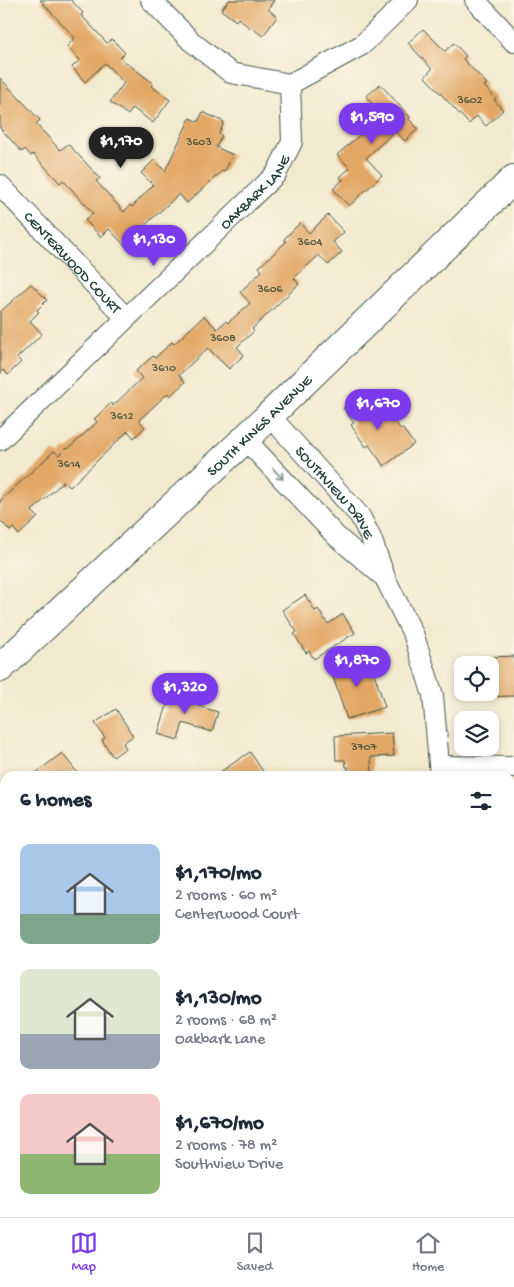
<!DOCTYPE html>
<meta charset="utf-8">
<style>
:root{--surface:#fff;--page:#f2f2f3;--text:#1f2937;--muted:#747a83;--line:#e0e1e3;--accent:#7c3aed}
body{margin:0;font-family:"Gochi Hand",sans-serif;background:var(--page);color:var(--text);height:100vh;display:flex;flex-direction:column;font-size:19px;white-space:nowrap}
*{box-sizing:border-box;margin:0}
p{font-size:16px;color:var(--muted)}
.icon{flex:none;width:28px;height:28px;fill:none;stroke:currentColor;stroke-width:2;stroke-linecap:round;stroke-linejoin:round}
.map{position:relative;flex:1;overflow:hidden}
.details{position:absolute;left:0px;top:771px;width:515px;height:446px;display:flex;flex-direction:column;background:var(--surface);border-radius:15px 15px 0 0;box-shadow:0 2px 8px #0003}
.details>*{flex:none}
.fabs{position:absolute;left:454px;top:656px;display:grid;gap:10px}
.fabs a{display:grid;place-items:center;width:45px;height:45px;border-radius:10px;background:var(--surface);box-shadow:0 2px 8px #0003;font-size:25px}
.price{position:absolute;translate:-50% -42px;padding:0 11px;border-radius:18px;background:var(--accent);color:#fff;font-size:16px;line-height:32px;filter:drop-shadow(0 1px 2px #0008)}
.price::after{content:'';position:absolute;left:50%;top:30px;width:15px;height:11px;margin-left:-8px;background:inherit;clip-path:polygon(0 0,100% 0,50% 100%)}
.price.current{background:#222;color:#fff}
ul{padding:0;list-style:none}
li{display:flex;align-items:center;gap:15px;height:125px;padding:0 20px}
li span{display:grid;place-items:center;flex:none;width:140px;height:100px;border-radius:10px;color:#555}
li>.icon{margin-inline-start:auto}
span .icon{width:60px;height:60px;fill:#fffc;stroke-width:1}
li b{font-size:21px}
h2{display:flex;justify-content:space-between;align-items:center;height:60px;padding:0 20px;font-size:21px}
.tab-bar{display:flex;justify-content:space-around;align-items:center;height:70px;border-top:1px solid var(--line);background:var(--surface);font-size:14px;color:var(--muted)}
.tab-bar a{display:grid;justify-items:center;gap:2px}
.tab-bar .current{color:var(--accent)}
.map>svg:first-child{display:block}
</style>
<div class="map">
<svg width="514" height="1217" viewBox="0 0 514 1217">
<rect width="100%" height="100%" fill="#fcf5e5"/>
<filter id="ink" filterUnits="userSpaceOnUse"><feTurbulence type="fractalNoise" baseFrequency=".02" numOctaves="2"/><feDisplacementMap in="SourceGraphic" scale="10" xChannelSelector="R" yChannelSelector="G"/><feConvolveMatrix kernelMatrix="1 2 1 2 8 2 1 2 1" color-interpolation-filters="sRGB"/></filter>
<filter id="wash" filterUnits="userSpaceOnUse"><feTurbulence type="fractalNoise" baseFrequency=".0096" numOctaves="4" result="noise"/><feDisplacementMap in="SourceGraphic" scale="20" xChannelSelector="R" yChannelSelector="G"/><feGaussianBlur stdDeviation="1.12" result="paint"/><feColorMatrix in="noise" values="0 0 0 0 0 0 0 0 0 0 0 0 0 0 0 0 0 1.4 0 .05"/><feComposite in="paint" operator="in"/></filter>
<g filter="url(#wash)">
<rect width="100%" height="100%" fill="#f2eacf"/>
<g id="blocks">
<path fill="#e2a765" d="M40 0H71L83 13 81 15 107 43 112 39 125 53 120 58 153 83 151 86 170 100 153 123 133 108 128 115 110 102 124 83 105 63 85 82 72 67 80 60 67 46 75 38Z
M229 0H274L268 9 277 17 263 36 252 28 251 29 238 18 236 21 221 10Z
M423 29 445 51 454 43 466 56 463 59 487 84 484 86 496 99 494 100 503 110 486 126 477 116 469 124 425 77 432 69 408 43Z
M0 78 40 120 36 124 60 150 68 144 100 178 96 181 124 212 130 205 132 207 153 185 141 173 154 160 165 171 190 118 198 122 203 112 224 122 219 134 222 136 216 147 233 155 224 172 222 171 187 203 179 194 140 230 144 233 127 248 109 229 101 237 85 220 93 213 63 180 60 183 33 154 31 156 25 149 22 152 0 128Z
M380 84 410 117 409 119 418 129 405 141 395 131 366 158 382 175 349 206 333 189 343 180 340 177 350 168 337 155 363 132 362 131 371 122 369 119 378 110 366 97Z
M328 215 344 232 333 242 342 252 328 265 319 255 294 278 299 284 252 329 254 331 237 347 244 355 229 369 208 348 179 375 185 382 170 396 168 393 139 420 145 427 134 438 128 431 70 487 64 481 32 511 38 517 19 535 13 528 10 531 0 520V501L54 451 59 455 66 448 68 449 97 422 94 419 111 403 113 406 142 378 136 371 153 356 155 358 172 342 174 344 204 316 217 329 226 321 228 323 250 303 240 292 262 271 259 267 286 242 284 239 300 223 309 233Z
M31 284 47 300 37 310 39 312 30 321 42 334 17 358 21 362 8 375 3 370 0 374V312Z
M365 394 383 420 391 415 401 430 402 428 414 444 384 466 369 445 366 447 351 425 354 423 343 408Z
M305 595 315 611 318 609 328 624 343 614 355 633 314 659 309 651 306 653 294 634 297 632 282 610Z
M367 656 372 673H374L385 707 347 719 330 668Z
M514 656V696L478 697V692H490V665H476V658Z
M173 686 194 693 192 702 199 704 198 706 218 712 212 732 183 723 178 740 158 734Z
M116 709 133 736 123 743 126 748 113 757 102 740 105 738 95 723Z
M392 733 394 756 371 757 372 776H348V767H346L345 760H336L335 736Z
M250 752 266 776H214Z
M62 753 80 776H32Z"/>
</g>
</g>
<g filter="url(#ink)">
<use href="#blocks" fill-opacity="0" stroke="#3f574b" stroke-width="1"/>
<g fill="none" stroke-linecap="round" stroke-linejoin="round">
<defs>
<g id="street">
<path d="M151 0 191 41 231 73 290 84"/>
<path d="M475 0 514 42"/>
<path d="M290 84 362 45 408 0"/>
<path id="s1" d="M0 185 126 318"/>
<path id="s2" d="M269 415 360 516 371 538 386 580 414 636 433 695 440 776"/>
<path d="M245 439 336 536 385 578"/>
<path id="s3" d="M0 440 276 174 292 142 290 84"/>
<path d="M440 766 514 767"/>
<path d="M0 919 5 914"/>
<path d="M0 1134 5 1139"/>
<path d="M510 1207 514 1216"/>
<path d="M67 1217 70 1212"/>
</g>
<g id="secondary">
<path id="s4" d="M0 668 245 439 514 179"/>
</g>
</defs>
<use href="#street" stroke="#3f574b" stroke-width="22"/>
<use href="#secondary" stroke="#3f574b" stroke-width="30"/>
<use href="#street" stroke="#fff" stroke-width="20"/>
<use href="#secondary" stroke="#fff" stroke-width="28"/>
</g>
<defs><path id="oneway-shaft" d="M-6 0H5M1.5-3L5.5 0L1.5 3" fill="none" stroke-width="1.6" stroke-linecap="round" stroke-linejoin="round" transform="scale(1.25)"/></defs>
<use stroke="#8f9e9a" href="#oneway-shaft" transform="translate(278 474) rotate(47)"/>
</g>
<g text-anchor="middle" stroke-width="4" stroke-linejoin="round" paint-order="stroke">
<g font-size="12" fill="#505840">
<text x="470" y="103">3602</text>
<text x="199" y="145">3603</text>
<text x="310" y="245">3604</text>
<text x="270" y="292">3606</text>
<text x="223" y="341">3608</text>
<text x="164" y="371">3610</text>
<text x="122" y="419">3612</text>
<text x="69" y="467">3614</text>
<text x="364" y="750">3707</text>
</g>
<g font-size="15" fill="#1f3d34" stroke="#fcf5e5">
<text dy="5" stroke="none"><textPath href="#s3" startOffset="356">OAKBARK LANE</textPath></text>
<text dy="5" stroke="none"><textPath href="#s1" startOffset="106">CENTERWOOD COURT</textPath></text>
<text dy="5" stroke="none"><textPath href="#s4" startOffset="355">SOUTH KINGS AVENUE</textPath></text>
<text dy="5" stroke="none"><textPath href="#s2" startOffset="102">SOUTHVIEW DRIVE</textPath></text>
</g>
</g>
</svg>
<div class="fabs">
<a><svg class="icon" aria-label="locate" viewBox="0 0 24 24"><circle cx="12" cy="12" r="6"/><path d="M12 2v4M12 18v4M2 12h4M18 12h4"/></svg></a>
<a><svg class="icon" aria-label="layers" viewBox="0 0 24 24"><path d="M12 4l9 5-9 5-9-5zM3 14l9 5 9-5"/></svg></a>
</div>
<b class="price" style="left:372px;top:145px">$1,590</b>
<b class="price current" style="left:121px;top:169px">$1,170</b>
<b class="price" style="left:154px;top:267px">$1,130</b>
<b class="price" style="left:378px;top:431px">$1,670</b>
<b class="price" style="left:357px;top:688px">$1,870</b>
<b class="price" style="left:185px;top:715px">$1,320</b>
<section class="details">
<h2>6 homes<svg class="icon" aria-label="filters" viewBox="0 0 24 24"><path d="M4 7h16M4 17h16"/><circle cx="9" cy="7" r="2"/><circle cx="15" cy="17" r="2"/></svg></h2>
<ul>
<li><span style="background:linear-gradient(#a9c7e8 70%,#7fa58c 0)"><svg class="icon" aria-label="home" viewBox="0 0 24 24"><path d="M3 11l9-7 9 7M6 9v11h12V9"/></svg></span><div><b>$1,170/mo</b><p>2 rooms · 60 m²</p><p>Centerwood Court</p></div></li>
<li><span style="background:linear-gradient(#dfe7d0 65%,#9aa5b1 0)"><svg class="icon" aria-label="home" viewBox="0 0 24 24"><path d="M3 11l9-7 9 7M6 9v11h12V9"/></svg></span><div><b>$1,130/mo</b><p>2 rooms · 68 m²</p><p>Oakbark Lane</p></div></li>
<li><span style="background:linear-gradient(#f6c9c9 60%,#8fb573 0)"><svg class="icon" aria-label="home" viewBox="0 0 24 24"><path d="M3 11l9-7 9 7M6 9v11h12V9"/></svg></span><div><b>$1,670/mo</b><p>2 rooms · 78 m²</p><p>Southview Drive</p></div></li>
</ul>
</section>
</div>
<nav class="tab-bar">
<a class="current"><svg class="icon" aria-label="map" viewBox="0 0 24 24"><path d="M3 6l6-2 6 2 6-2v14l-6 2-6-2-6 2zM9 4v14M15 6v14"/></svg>Map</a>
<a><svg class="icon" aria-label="saved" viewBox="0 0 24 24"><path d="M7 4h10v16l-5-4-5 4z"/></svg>Saved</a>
<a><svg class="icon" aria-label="home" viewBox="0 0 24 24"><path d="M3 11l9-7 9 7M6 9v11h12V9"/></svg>Home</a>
</nav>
